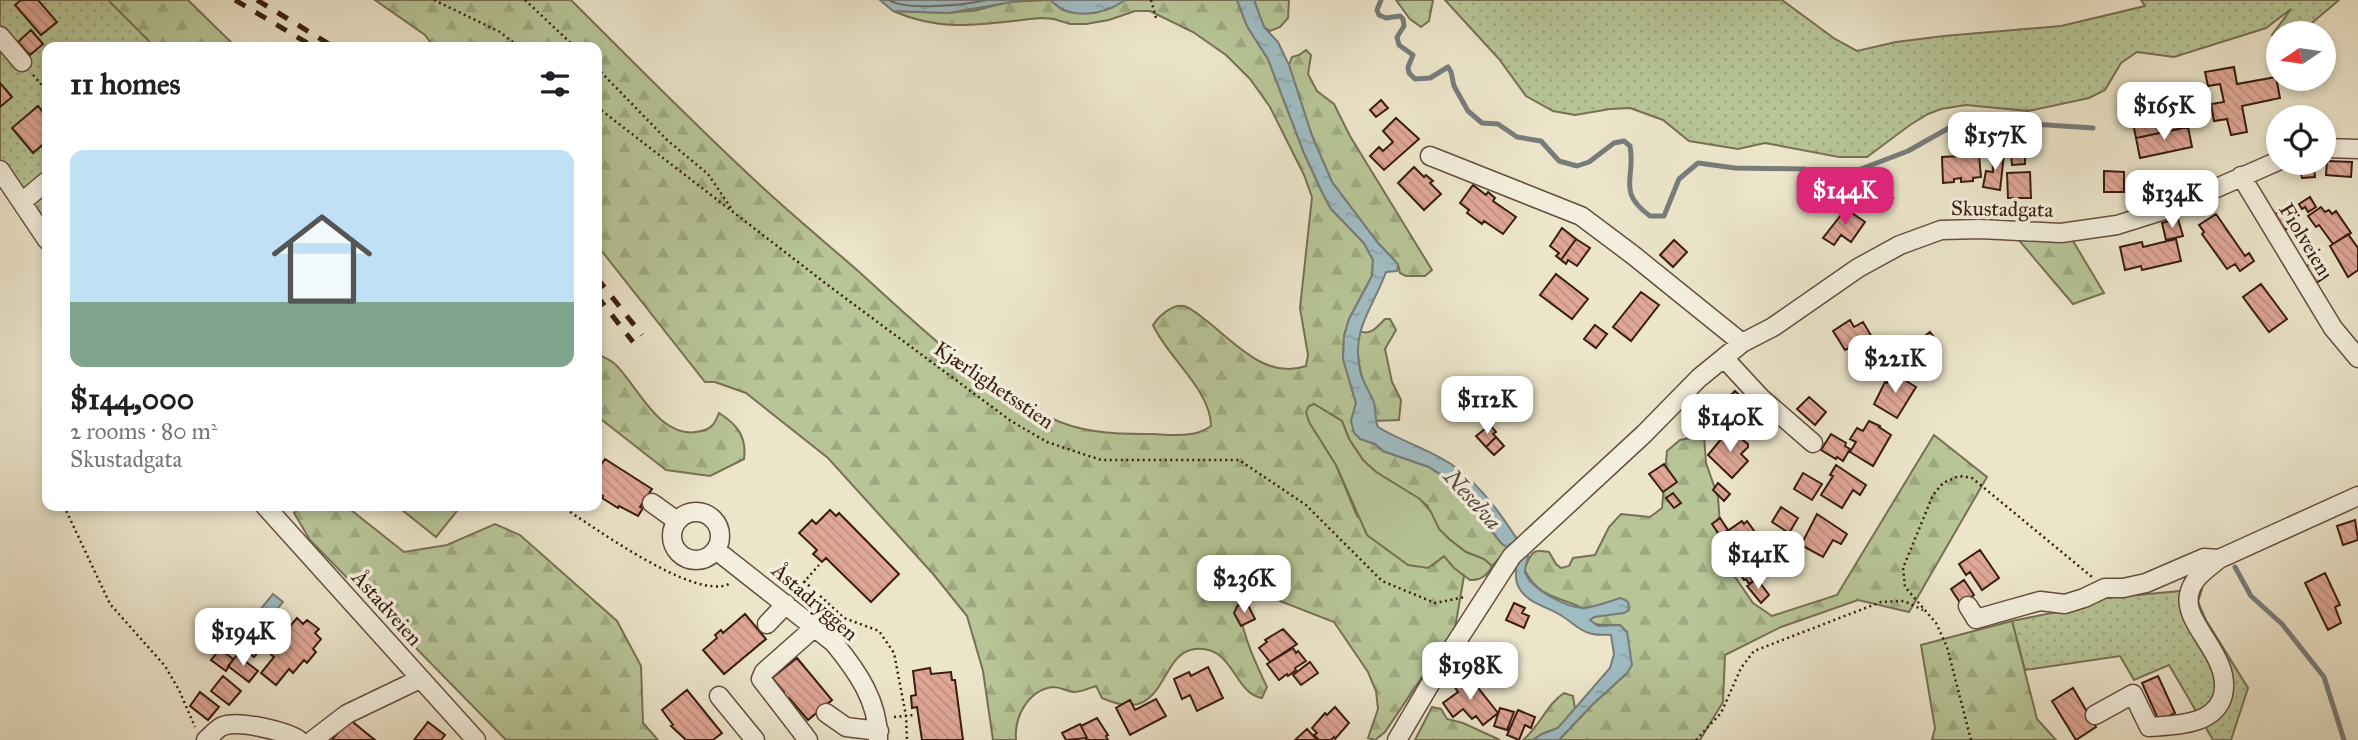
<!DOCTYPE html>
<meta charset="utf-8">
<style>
:root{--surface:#fff;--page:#f2f2f2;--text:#202124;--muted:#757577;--line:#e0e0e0;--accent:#db2777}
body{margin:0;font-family:"IM FELL Great Primer",serif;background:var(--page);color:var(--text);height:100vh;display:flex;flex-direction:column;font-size:26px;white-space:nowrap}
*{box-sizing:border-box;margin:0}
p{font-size:23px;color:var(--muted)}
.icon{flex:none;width:38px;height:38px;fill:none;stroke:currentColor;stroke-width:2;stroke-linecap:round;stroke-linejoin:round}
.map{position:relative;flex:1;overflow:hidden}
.drawer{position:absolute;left:42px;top:42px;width:560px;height:469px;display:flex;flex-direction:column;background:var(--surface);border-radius:14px;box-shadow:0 4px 10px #0003}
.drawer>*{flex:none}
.needle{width:46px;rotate:257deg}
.fabs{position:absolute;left:2266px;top:21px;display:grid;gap:14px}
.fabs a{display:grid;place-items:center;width:70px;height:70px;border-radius:50%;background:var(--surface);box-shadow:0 4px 10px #0003;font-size:35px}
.price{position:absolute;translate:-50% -60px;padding:0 16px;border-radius:14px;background:#fff;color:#222;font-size:23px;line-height:46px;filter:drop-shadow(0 2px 4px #0008)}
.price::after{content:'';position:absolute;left:50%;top:42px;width:21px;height:16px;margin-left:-10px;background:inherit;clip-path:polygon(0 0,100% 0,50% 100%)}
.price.selected{background:var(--accent);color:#fff}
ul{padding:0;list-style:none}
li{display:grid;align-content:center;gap:14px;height:371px;padding:0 28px}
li+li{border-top:2px solid var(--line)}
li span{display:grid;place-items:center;height:217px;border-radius:14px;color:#555}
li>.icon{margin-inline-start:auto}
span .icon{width:126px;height:126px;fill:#fffc;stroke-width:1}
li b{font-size:30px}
h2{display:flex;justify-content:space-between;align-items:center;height:84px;padding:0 28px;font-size:30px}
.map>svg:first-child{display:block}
</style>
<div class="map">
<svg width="2358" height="740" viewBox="0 0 2358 740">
<defs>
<pattern id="grass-dots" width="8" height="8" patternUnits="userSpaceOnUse" patternTransform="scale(1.75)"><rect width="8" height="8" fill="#b7c597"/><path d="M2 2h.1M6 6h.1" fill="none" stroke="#9ea981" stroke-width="1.8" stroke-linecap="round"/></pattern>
<pattern id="forest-firs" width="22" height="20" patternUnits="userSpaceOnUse" patternTransform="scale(1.75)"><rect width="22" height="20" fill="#b7c597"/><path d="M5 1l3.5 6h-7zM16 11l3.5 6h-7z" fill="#9ea981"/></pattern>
<pattern id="water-ripples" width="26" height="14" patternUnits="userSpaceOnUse" patternTransform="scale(1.75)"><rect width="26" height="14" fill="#9fbcc2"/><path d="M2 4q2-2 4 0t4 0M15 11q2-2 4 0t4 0" fill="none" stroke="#8aa1a6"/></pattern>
<pattern id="building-back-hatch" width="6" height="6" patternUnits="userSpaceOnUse" patternTransform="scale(1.75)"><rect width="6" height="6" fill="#dfa796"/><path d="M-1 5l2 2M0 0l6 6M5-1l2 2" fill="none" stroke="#c08f80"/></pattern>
</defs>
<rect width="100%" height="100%" fill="#ece5ca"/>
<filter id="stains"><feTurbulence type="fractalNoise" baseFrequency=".00286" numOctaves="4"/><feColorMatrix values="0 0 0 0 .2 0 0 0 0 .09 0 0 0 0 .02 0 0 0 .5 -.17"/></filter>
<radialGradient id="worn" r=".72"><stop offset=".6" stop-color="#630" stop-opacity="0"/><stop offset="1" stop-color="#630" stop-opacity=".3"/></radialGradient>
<path fill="url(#grass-dots)" stroke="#787054" stroke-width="2" d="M0 0H160L213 47H47V236L0 166Z
M1445 0H1782L1835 39 1857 51 1896 42 1944 36 2061 26 2145 6 2141 0H2339L2300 33H2278V52L2272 35 2291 9 2266 28 2174 57 2137 52 2121 63 2105 90 2089 98 2028 111 1966 105 1941 109 1928 114 1910 125 1867 157H1839L1765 143 1738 149 1689 141 1663 120 1630 108 1610 109 1575 115 1553 111 1526 96 1499 59Z
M2202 589 2198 602 2206 620 2248 688 2231 740H2213L2169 665 2134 680 2120 656 2025 670 2012 621 2076 608 2105 598Z"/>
<path fill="url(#forest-firs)" stroke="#787054" stroke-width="2" d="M108 0H188L236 47H152L148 40Z
M375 0H571C634 63 696 126 761 186 792 215 825 242 857 270 919 326 982 389 1060 422 1090 434 1123 434 1154 434 1173 435 1195 438 1211 426 1211 390 1167 357 1153 325 1159 316 1172 304 1184 306 1192 308 1201 317 1207 321 1236 344 1267 380 1306 366L1308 355 1300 308 1312 197 1304 175 1270 107 1250 79 1226 55 1193 32 1150 11H1135L1109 20 1086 24H1070L1054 19 1041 18C986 23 946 34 893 11L948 13 977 10 1008 2 1050 0 1063 10 1077 13H1095L1125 0H1237L1247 26 1268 59 1304 153 1322 192 1331 209 1364 243 1373 260 1372 276 1349 319 1344 336 1343 359 1356 403 1351 421 1360 439 1375 444 1383 451 1429 467 1453 483 1502 544 1509 548 1492 566 1484 559 1466 552 1449 539 1439 529 1427 505 1376 472 1363 460 1349 439 1342 421 1314 404 1323 444 1336 465 1357 516 1433 565 1444 556 1464 576 1455 628 1385 732 1375 740 1368 738 1378 709 1376 691 1368 672 1334 622 1267 596 1247 600 1239 610C1244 638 1255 662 1267 687L1262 698C1233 693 1234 645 1195 649 1157 653 1168 728 1102 698L1096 686C1090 688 1081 692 1075 692 1067 692 1061 687 1053 687 1028 690 1014 717 1016 740H993L983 671 967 616 934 575 828 458 746 393 715 382H705L597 245V47H434L425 35Z
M1254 0H1289L1288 18 1280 27 1270 31 1264 27Z
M1396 0H1433L1429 21 1421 27 1410 19Z
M1306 50 1311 55 1308 74 1317 91 1334 104 1350 136 1432 270 1425 276H1406L1400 273 1398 264 1378 243 1332 182 1312 136 1289 65 1292 57 1299 55Z
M2070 236 2104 293 2073 304 2017 238Z
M1385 319H1390L1396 330 1385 349 1392 382 1401 400 1399 420 1375 421C1375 405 1369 397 1364 383 1358 366 1356 349 1359 331 1371 336 1377 327 1385 319Z
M597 354C603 357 611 360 616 365 639 388 661 442 701 431 712 429 715 423 719 413 737 424 747 437 744 459L710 476 666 470 597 416Z
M1704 435 1706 463 1718 497 1720 525 1716 538 1722 558 1753 603 1772 616 1837 595 1934 435 1987 477 1909 612 1858 600 1781 627 1725 655 1723 702 1700 740H1559L1592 705 1627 673V632L1620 625C1610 624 1597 628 1589 620L1594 617C1572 595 1541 605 1524 569 1532 555 1529 548 1549 552L1556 564 1561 568 1569 566 1573 558 1595 555 1609 527 1621 514 1650 517 1662 508 1667 451 1680 440Z
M301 506H346L404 552 447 545 495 524 520 535 617 621 641 666 643 723 658 740H506L310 540 294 513Z
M2012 621 2037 719 2056 740H1932L1935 728 1921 645Z
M1564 693 1573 696 1575 709 1558 728 1542 734 1533 740H1523C1540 726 1547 704 1564 693Z
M1432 707 1441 709 1447 719 1463 723 1500 740H1415Z"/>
<path fill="#b7c597" stroke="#787054" stroke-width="2" d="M1314 404 1342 421 1349 439 1363 460 1376 472 1420 499 1431 512 1439 529 1449 539 1466 552 1484 559 1492 566C1488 575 1480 581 1470 580L1454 568 1444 556 1428 568 1408 565 1367 535 1336 465 1309 422 1306 412 1309 406Z
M397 506H461L436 537Z"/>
<path fill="url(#water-ripples)" stroke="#777c7b" stroke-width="2" d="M880 0H1024L948 13 893 11Z
M1050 0H1125C1109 12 1084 18 1064 10 1059 8 1054 3 1050 0Z
M1237 0H1254L1264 27 1278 42 1289 65 1312 136 1332 182 1378 243 1398 264 1397 271 1386 272C1373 308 1351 329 1360 370 1362 382 1369 390 1373 400 1377 409 1374 418 1378 427 1401 441 1428 449 1451 464 1484 487 1507 523 1528 556 1528 561 1524 567 1525 572 1530 589 1567 608 1584 608 1595 607 1610 601 1621 598L1628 602 1629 610 1624 613 1594 617 1590 620 1598 626 1620 625 1627 632 1632 665 1627 673 1592 705 1559 740H1533L1542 734 1558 728 1610 668 1614 654 1611 635C1603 634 1596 636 1589 633 1578 630 1572 622 1562 616 1547 606 1527 604 1518 586 1510 568 1527 558 1502 544L1453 483 1429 467 1383 451 1375 444 1360 439 1354 433 1351 421 1356 403 1343 359 1344 336 1349 319 1372 276 1373 260 1364 243 1331 209 1322 192 1304 153 1268 59 1247 26Z
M273 594 283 602 265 624 255 616Z"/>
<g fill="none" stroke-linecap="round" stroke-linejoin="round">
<path stroke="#6c6c69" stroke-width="2" d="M889 0C905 11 966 5 986 0"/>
<path stroke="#777c7b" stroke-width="5" d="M1381 0 1377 10 1379 15 1386 18 1400 16 1403 19 1404 26 1397 37 1399 45 1413 55 1408 67 1409 73 1415 79 1430 78 1448 67 1451 72 1454 86 1468 111 1482 123 1498 124 1517 137 1541 141 1559 161 1577 166 1589 162 1614 143 1624 141 1630 146C1636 179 1616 191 1650 216H1664L1679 179 1698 163 1735 168 1804 169 1840 177 1908 151 1956 124 2002 122 2093 128
M2235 567 2251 596 2282 624 2324 677 2344 740"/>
</g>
<path fill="url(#building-back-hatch)" stroke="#3a1c10" stroke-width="2" d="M21 0H38L57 22 41 35 15 5Z
M31 30 43 44 30 55 18 42Z
M2234 67 2237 84 2276 77 2280 98 2242 106 2247 132 2231 135 2227 119 2214 121 2211 104 2224 102 2220 84 2208 86 2205 72Z
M0 83 12 97 0 107Z
M1381 100 1388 108 1376 117 1370 110Z
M38 106 47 117V141L33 153 12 128Z
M2184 108 2188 127 2136 138 2132 118Z
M1396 118 1419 139 1384 170 1370 156 1379 147 1383 151 1393 142 1383 131Z
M2188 127 2192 147 2140 158 2136 138Z
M1992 151H2002L2004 154 2000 190 1983 187 1986 171 1993 172Z
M2011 154H2025V164L2012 165Z
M1979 155 1981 177 1973 178V181L1961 182V178L1954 179V182L1943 183 1942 157Z
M2327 161 2352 162 2351 177 2326 175Z
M1414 167 1424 177 1426 175 1433 181 1430 183 1441 194 1424 210 1398 183Z
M2314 168 2315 177 2302 178 2300 170Z
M2104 171 2124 172V192H2104Z
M2030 172 2031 198H2008L2007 173Z
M1473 185 1486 195 1488 192 1495 198 1493 201 1516 217 1503 234 1484 221 1482 224 1467 213 1469 210 1460 203Z
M1884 186 1893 198 1883 205 1874 193Z
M2310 197 2316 207 2308 212 2305 207 2302 209 2299 204Z
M1848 206 1854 210 1852 213 1865 222 1851 242 1841 235 1834 245 1823 238Z
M2289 206 2299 222 2285 230 2275 214Z
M2321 207 2325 212 2329 210 2332 214 2336 211 2351 233 2333 244 2319 225 2316 227 2308 216Z
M2216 214 2245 256 2249 253 2254 261 2240 271 2235 264 2227 269 2202 234 2204 232 2199 225Z
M2178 219 2183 236 2166 240 2162 223Z
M1562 228 1576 239 1561 260 1556 256 1559 253 1550 246Z
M2348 234 2358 248V270L2348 277 2330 246Z
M1576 239 1590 248 1577 266 1568 260 1566 264 1561 260Z
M2176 239 2181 261 2142 270 2141 266 2125 270 2120 247 2142 242 2143 247Z
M1674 240 1687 252 1673 267 1660 255Z
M2318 259 2328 275 2315 284 2304 268Z
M1556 274 1588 299 1572 319 1540 295Z
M2261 284 2287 319 2269 332 2243 297Z
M1641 292 1659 305 1631 341 1613 327Z
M1850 320 1854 327 1863 322 1879 349 1871 354 1873 357 1863 364 1851 347 1845 350 1833 331Z
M1595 325 1607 334 1596 348 1584 339Z
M1930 332 1941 346 1926 358 1915 344Z
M1893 373 1916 387 1897 418 1874 404 1885 382 1887 383Z
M1735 391 1751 406 1739 419 1722 404Z
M1809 397 1826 412 1815 425 1797 409Z
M1869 421 1880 426 1879 427 1891 435 1873 466 1850 452 1856 442 1850 439 1857 428 1863 431Z
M1490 425 1496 432 1493 434 1496 437 1486 447 1476 436Z
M1731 431 1748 444V447L1741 454 1748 461 1732 478 1708 455 1722 438 1724 439Z
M1831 434 1846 443 1845 446 1850 449 1843 461 1837 457 1836 459 1821 450Z
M1496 437 1504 446 1494 455 1486 447Z
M605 459 652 489 640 507 643 508 638 516 619 506 618 508 602 498 603 496 597 491V471Z
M1664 464 1677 482 1663 492 1649 474Z
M1836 465 1866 485 1860 495 1853 490 1842 508 1821 495 1833 476 1830 475Z
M1803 473 1822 484 1812 500 1794 489Z
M1718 483 1730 494 1724 501 1713 490Z
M1673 493 1681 503 1674 508 1666 498Z
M1781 507 1798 518 1789 533 1772 522Z
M830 510 836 516 839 513 899 574 871 602 826 558 822 562 813 554 817 550 799 533 812 520 816 524Z
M1817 514 1847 534 1841 544 1833 540 1823 557 1801 545Z
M1720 518 1728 530 1720 536 1712 524Z
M2355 520 2358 540 2343 545 2337 526Z
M1742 521 1744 524 1747 521 1762 542 1744 554 1756 571 1750 576 1753 581 1749 584 1746 579 1744 580 1718 542 1728 535 1726 532Z
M1980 550 1999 578 1982 590 1970 572 1966 575 1959 564Z
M2325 573 2340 605 2335 607 2341 623 2328 630 2305 583Z
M1757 579 1769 595 1761 603 1747 586Z
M1964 580 1974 595 1961 604 1951 589Z
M1514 603 1525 608 1522 613 1529 616 1524 628 1506 620Z
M1238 605 1249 607 1255 619 1241 626 1234 613Z
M745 614 766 639 724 674 703 650 717 638 715 635 721 630 723 633Z
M297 618 303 624 307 620 319 629 315 633 321 639 313 649 316 652 307 663 304 660 293 673 289 669 276 685 261 673 274 657 268 652Z
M1283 629 1297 644 1270 662 1259 648 1267 642 1265 640Z
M246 639 258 652 254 657 240 646Z
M1293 648 1296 653 1298 651 1306 661 1295 668 1296 670 1288 676 1287 674 1279 680 1267 664Z
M220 649 233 659 226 671 211 660Z
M237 655 258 671 249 682 228 666Z
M797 658 832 700 808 720 789 698 787 700 782 694 784 692 772 678Z
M1310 662 1318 673 1301 685 1293 675Z
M1208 667 1223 698 1197 711 1190 695 1182 699 1174 679 1189 672 1191 676Z
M930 668 931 674 951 672 952 680H955L963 740H922L917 707 912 708 911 696 916 695 913 671Z
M1468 675 1498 713 1483 725 1476 716 1472 719 1463 709 1453 717 1443 703 1458 692 1454 686Z
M223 676 241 691 229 705 211 691Z
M2158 676 2175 713 2159 721 2142 683Z
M2073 688 2096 727 2076 740 2052 701Z
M687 690 722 733 713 740H686L671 726 673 725 662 710Z
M200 692 219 707 208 720 190 706Z
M1156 699 1166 716 1130 735 1116 708 1130 700 1135 710Z
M1335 707 1349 723 1335 739 1334 737 1331 740H1319L1314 735 1317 733 1312 728 1325 713 1327 715Z
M1500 708 1514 712 1507 730 1494 726Z
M1518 710 1535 717 1531 728 1525 725 1519 740 1507 735Z
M1097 718 1108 735 1106 736 1108 740H1086L1087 738 1081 726Z
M349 719 375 740H332Z
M428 722 445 735 441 740H414Z
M1080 724 1087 738 1066 740 1062 733Z
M1307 729 1317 740H1295Z"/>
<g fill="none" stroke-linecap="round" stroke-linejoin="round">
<defs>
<path id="minor" d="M0 36 22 62
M2324 148 2358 149
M1430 156 1581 216 1633 255 1742 343
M0 170 47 240
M2241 176 2333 328 2358 358
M22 202 47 181
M1724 358 1761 398 1813 443
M652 503 677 521
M265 506 476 740
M672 536a24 24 0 1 1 48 0a24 24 0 1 1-48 0Z
M716 550 834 643C857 671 879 702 878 740
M2219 559 2358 496
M1968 606 1976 619 2040 601 2065 604 2084 598 2105 588H2123L2146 583 2204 558 2219 559C2207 569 2192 578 2189 595 2183 625 2232 656 2223 695 2215 726 2174 725 2149 727L2133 694 2095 715
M767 624 786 604
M719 696 755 740
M826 713 846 727 879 731
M206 740C211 736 217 728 223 726 239 720 285 731 299 740
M313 740 347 714 420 679
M808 740 761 679 764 672 815 627
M1397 740 1439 669 1512 556 1644 434 1699 378 1742 343 1773 327 1858 268 1900 245 1941 230 1980 229 2061 233 2117 225 2171 208 2278 161"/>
</defs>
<use href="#minor" stroke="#664e3e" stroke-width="21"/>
<path stroke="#3a1c10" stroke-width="2.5" stroke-dasharray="2 3.5" stroke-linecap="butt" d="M434 0 500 32 519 47
M525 0 575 47
M1151 0 1156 18
M597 68 667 140 708 174 733 211
M33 75 47 91
M597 107 829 286 1011 421 1047 442 1101 460H1239L1306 505 1382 581 1435 603 1465 597
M64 506 110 604 165 666 179 690 195 727
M561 506C593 526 694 601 729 584
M804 581 844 618 879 631 894 653 906 716 907 740
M796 591 819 565
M894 717 914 715
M1696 740 1721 713 1741 668 1754 651 1881 602 1904 601 1923 610
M1971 740 1947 647 1936 623 1905 587 1903 568 1933 495 1943 483 1959 476 1972 478 2092 577"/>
<use href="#minor" stroke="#f3eedd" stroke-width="18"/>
<path stroke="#3a1c10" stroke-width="5" stroke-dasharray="12 12" stroke-linecap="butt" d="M235 0 314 47
M257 0 334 47
M597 278 642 335
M597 296 633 342"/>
</g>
<g text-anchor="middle" stroke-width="7" stroke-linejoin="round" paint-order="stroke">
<g font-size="21" fill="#3a1c10" stroke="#f3eedd">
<text transform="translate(2002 209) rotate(1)" y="7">Skustadgata</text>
<text transform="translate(2305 239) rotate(59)" y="7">Fiolveien</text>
<text transform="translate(994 385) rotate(34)" y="7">Kjærlighetsstien</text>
<text transform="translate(815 602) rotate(41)" y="7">Åstadryggen</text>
<text transform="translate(387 608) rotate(48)" y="7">Åstadveien</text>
</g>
<g font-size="23" font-style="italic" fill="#584c45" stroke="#f3eedd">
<text transform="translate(1473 499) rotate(48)" y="8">Neselva</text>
</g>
</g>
<rect width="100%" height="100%" filter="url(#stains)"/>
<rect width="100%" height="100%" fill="url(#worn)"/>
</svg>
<div class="fabs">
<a><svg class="needle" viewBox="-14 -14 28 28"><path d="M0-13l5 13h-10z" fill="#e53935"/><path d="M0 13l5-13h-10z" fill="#757577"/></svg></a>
<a><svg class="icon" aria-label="locate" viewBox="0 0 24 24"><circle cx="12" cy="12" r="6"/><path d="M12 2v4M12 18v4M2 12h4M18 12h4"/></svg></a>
</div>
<b class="price" style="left:2164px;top:142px">$165K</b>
<b class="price" style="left:1995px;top:172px">$157K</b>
<b class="price selected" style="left:1845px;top:227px">$144K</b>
<b class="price" style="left:2172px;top:230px">$134K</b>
<b class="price" style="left:1895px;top:395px">$221K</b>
<b class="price" style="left:1487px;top:436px">$112K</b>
<b class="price" style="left:1730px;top:454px">$140K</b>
<b class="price" style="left:1758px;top:591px">$141K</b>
<b class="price" style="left:1244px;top:615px">$236K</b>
<b class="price" style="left:243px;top:668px">$194K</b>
<b class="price" style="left:1470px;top:702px">$198K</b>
<section class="drawer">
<h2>11 homes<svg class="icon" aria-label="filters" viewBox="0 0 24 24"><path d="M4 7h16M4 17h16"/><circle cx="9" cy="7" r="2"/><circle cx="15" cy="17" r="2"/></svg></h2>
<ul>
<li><span style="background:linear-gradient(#bfe0f5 70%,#7fa58c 0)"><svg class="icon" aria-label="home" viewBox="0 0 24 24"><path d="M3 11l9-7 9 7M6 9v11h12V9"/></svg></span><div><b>$144,000</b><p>2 rooms · 80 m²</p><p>Skustadgata</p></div></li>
</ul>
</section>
</div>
